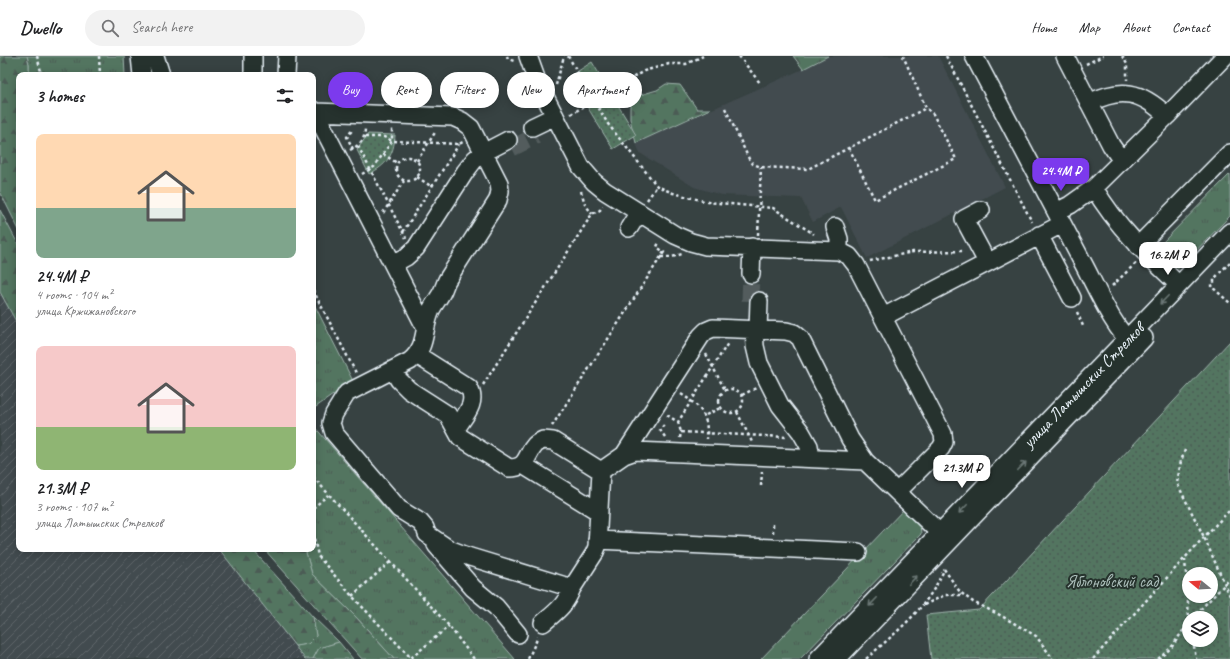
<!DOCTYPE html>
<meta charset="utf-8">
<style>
:root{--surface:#fff;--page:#f2f2f2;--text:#202124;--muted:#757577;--line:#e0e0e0;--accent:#7c3aed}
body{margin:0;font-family:Caveat,sans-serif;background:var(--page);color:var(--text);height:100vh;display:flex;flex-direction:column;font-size:15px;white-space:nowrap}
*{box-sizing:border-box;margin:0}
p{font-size:13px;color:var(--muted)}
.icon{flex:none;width:22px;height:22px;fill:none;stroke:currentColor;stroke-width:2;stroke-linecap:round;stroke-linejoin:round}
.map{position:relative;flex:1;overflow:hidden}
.panel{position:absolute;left:16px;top:16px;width:300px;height:480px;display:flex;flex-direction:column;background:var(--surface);border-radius:8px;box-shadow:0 2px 10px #0003}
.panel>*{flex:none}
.top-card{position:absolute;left:328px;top:16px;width:380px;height:36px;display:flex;gap:8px}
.needle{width:26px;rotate:288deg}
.tools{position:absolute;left:1182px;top:511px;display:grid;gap:8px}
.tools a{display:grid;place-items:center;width:36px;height:36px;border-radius:50%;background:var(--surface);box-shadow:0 2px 10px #0003;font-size:20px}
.price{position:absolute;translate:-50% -34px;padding:0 9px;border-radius:8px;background:#fff;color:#222;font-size:13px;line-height:26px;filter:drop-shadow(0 1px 2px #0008)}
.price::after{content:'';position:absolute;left:50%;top:24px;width:12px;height:9px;margin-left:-6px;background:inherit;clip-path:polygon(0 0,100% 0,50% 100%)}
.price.selected{background:var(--accent);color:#fff}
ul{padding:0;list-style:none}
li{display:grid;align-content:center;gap:8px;height:212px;padding:0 20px}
li span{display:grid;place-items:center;height:124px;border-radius:8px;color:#555}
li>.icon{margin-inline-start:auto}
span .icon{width:72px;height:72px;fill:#fffc;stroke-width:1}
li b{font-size:17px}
h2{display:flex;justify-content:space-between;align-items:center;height:48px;padding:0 20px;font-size:17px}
.chip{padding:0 14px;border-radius:18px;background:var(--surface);box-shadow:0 2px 10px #0003;font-size:14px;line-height:36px}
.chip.selected{background:var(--accent);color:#fff}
header{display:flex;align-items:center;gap:24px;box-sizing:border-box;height:56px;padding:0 20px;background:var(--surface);border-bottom:1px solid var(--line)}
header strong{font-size:19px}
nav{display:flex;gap:22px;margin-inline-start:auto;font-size:14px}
.search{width:280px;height:36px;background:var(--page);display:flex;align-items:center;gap:10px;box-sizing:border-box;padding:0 14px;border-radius:22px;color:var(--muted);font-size:15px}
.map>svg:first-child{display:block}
</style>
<header>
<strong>Dwello</strong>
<div class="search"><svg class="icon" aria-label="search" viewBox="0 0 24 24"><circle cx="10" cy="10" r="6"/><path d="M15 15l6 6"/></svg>Search here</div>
<nav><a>Home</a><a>Map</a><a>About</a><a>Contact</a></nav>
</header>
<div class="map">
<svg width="1230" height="603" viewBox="0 0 1230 603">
<defs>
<pattern id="industrial-furrows" width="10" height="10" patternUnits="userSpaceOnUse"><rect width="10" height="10" fill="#434c50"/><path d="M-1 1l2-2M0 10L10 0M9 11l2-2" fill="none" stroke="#5e666a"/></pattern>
<pattern id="grass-tufts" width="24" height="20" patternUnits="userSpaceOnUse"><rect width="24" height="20" fill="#537560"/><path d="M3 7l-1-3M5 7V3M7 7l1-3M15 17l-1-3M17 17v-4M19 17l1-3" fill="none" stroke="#4c5c54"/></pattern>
<pattern id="forest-firs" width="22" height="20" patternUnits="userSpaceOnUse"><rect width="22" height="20" fill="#537560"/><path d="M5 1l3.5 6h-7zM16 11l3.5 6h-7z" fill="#4c5c54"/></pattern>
<pattern id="park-dots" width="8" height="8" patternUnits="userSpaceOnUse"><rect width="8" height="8" fill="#537560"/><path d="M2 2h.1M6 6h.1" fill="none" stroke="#4c5c54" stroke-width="1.8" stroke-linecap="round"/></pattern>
</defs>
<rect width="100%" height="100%" fill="#374242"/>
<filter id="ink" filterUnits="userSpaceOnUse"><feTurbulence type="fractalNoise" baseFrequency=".025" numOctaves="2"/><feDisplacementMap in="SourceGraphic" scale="8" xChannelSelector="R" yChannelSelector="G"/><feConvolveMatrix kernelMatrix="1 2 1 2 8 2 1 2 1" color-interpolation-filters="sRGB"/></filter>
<g filter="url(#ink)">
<path fill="#434c50" d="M828 0H938L1005 131 867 202 841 151 813 166 801 142 722 139 694 131 640 97 636 87 803 13Z"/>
<path fill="url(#industrial-furrows)" d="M0 236 19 271V493H219L305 603H0Z"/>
<path fill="url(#grass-tufts)" stroke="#9eb3ac" d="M27 0H124L125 19H29V8Z
M1230 118V160L1178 213 1157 192Z
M313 246 353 325 313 353Z
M313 369 515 603H394L355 560 312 518 305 493H313Z
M905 452 920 469 921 478 800 603H761Z
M313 561 339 586 319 592 313 603H305L295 590 308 588 316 580Z"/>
<path fill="url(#forest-firs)" stroke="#9eb3ac" d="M0 0H27L29 8V19H19V174L0 136Z
M793 0H828L803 13Z
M666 28 680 29 697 53H710L636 87 630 63V42L657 34Z
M0 154 19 190V271L0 236Z
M219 493H252L313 561 316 580 308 588 295 590Z
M264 493H305L312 518 355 560 394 603H362Z
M339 586 353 603H313L319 592Z"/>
<path fill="url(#park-dots)" stroke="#9eb3ac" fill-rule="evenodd" d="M592 6 636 79 613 93 569 21Z
M368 78 395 79C394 99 387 109 369 118L357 94Z
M1230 285V603H931L926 559 979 554ZM1189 518H1211V540H1189ZM1189 562H1211V584H1189Z"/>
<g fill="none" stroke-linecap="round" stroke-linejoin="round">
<path stroke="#525c5d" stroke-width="17" stroke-dasharray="17 8" stroke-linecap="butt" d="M512 92 536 80
M750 245 751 218"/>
<defs>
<path id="minor" d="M140 0 142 19
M155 0 161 19
M528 0 537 25 581 111 594 126 605 135 675 179 691 186 706 190 839 195 849 200 856 209 943 378 944 386 941 392 897 436
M974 0C1010 69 1046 138 1083 207 1097 233 1113 272 1135 291
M1065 0 1111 89 1122 105
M253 19V0
M286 19 287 0
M1089 47C1121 31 1141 35 1167 60
M313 54 315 56 425 271
M315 56 453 61 462 65 471 72 499 127 500 135 498 144 447 224C445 228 444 232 442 236 439 242 434 248 431 254 422 274 428 290 410 305L347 337 334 358 331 367 334 377 399 453 420 466 425 472 427 478 449 493 470 501 572 532 594 498 597 491 601 415
M532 71 555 60
M1094 132C1117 171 1146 198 1179 229
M981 154 964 163 987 206
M1056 156 1070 149 1094 132 1167 60 1225 0
M835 171 839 183V195
M629 172 639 156
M1039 179 1072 242
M1138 190 1230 97
M393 208 406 201 416 192 465 116 475 103 483 97 508 84
M751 218 752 191
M883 261 1062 168
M754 274 755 290 759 307 780 349 801 376 809 390 811 402
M758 274 759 245
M417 299 469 332C478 347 464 360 456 373
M393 314 399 324 409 334 448 359 460 381 509 412C528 412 525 400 535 389 537 387 541 385 543 384L553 385 601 415 624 399 635 395 865 405
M624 399 701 280 706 275 713 272 786 275 794 277 800 282 850 383 865 405 948 485
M523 409 599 456
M597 484 858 496
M436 489 473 532 496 551 518 578
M543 567C557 555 565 550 572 532
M818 603 1230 176
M837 603 1144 282"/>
</defs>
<use href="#minor" stroke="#e8f1f8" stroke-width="20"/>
<path stroke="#e8f1f8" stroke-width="2.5" stroke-dasharray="3 3" stroke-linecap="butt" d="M37 0 42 19
M99 0 100 19
M507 0 508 3 514 5
M568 0 608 68 657 130 673 137 708 146 773 152 814 178
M739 0 760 27
M946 0 1032 166
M1122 0 1127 8V24
M1086 8 1103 0
M556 29 564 0
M725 52 749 103 753 108 761 111 808 113 926 52 903 0
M571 58 644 15 669 8H686L703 0
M365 81H384L392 85 459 88 463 86
M358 90 406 182
M849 92 875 144 956 103 933 58 926 52
M353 93 347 81 353 73
M350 94C360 89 365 84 365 72
M383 98 397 107
M396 113a12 12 0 1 1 24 0a12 12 0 1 1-24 0Z
M417 105 436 75
M362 118 374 111 392 85V73
M417 121 432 131
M581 135 585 148 592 158
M647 144 657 130
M383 157 404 125
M403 176 459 88
M758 179 761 111
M661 201H672L682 198
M870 205 913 196 964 195
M1230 206 1214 223V229L1211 230 1230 247
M1112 230 1136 207
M313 234 356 317
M1077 256 1083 270
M313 291V297
M706 298 725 334
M483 329 592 158 600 154 603 150
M719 345a12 12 0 1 1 24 0a12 12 0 1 1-24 0Z
M681 338C701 351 708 358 707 383
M742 339 756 332
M737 356 752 386
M667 359 678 366 728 287
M706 359 720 352
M678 366 681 376
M664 369 660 374 665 381
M552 370 664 196 657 191 659 186
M680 382 681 376 786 381
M1185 394 1181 405 1177 427 1204 481 1230 540
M313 421 449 570 474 603
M761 430 762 416
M313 452 328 439
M313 477 318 500 352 540 412 603
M773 477V466
M1185 503 1189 562
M944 513 960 536 973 546 998 558 1036 580 1053 603
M352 540 390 506
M924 549 945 539H963
M1192 562 1230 523
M1193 584 1196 603
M411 602 449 570
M528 603 538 581
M866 603C897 575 925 555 943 516
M1093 603 1204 481 1230 454
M1158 603 1171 592 1189 566"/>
<use href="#minor" stroke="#26332d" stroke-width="17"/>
</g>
<defs><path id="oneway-shaft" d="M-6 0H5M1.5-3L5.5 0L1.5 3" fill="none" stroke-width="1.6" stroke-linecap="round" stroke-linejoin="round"/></defs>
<g stroke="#6a7674">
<use href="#oneway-shaft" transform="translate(1164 244) rotate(134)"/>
<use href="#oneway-shaft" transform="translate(1022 410) rotate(-46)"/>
<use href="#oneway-shaft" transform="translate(963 453) rotate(134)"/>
<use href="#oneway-shaft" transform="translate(913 524) rotate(-46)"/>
<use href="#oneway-shaft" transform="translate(873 546) rotate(134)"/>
</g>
</g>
<g text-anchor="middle" stroke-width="4" stroke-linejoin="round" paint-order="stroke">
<g font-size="17" fill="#e8f1f8" stroke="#26332d">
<text transform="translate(1083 329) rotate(-46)" y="6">улица Латышских Стрелков</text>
</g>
<g font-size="17" fill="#acbfbb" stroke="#26332d">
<text x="1112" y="531">Яблоновский сад</text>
</g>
</g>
</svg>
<div class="tools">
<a><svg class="needle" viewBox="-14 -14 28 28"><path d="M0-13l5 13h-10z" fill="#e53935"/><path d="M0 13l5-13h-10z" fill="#757577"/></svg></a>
<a><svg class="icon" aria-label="layers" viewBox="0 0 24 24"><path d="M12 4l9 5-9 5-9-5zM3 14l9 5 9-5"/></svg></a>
</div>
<b class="price selected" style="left:1061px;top:136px">24.4M ₽</b>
<b class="price" style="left:1168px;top:220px">16.2M ₽</b>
<b class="price" style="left:962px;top:433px">21.3M ₽</b>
<div class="top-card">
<a class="chip selected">Buy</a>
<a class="chip">Rent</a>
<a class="chip">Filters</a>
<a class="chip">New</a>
<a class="chip">Apartment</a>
</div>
<section class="panel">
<h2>3 homes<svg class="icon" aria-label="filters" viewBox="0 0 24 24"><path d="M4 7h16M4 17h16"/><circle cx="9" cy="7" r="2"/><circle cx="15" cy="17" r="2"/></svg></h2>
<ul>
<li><span style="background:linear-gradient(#ffd9b3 60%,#7fa58c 0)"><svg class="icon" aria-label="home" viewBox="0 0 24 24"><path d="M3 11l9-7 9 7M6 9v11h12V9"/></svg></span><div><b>24.4M ₽</b><p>4 rooms · 104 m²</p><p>улица Кржижановского</p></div></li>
<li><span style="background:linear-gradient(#f6c9c9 65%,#8fb573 0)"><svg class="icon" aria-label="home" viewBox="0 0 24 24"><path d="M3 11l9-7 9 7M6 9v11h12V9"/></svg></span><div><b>21.3M ₽</b><p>3 rooms · 107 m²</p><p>улица Латышских Стрелков</p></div></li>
</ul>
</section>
</div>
